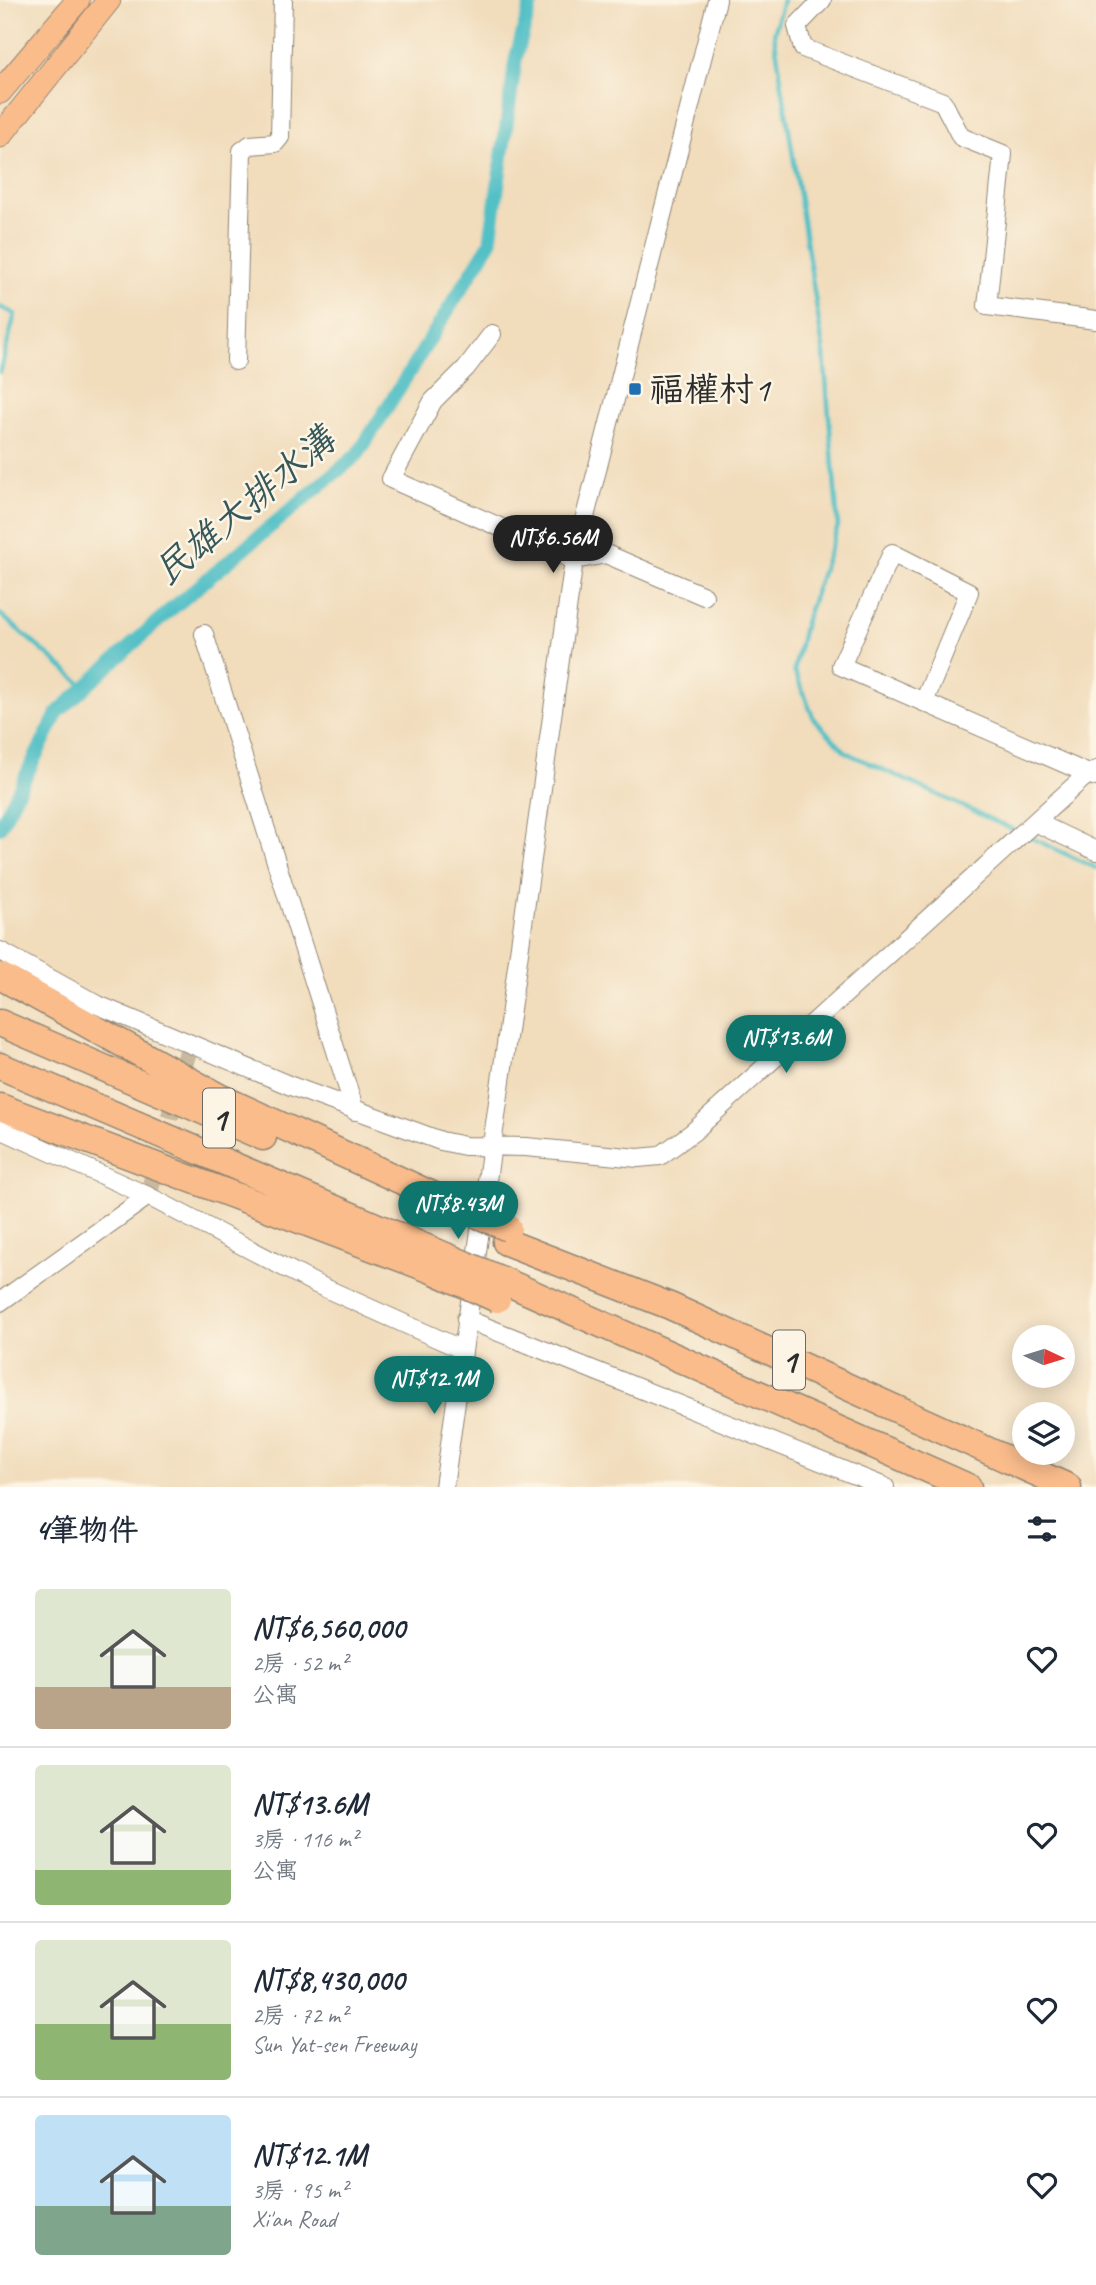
<!DOCTYPE html>
<html lang="zh-TW">
<meta charset="utf-8">
<style>
:root{--surface:#fff;--page:#f6f6f7;--text:#1f2937;--muted:#747a83;--line:#e0e1e3;--accent:#0f766e}
body{margin:0;font-family:Caveat,"LXGW WenKai TC",sans-serif;background:var(--page);color:var(--text);height:100vh;display:flex;flex-direction:column;font-size:26px;white-space:nowrap}
*{box-sizing:border-box;margin:0}
p{font-size:23px;color:var(--muted)}
.icon{flex:none;width:38px;height:38px;fill:none;stroke:currentColor;stroke-width:2;stroke-linecap:round;stroke-linejoin:round}
.map{position:relative;height:1487px;overflow:hidden}
.sheet{display:flex;flex-direction:column;background:var(--surface);flex:1}
.sheet>*{flex:none}
.needle{width:46px;rotate:94deg}
.controls{position:absolute;left:1012px;top:1325px;display:grid;gap:14px}
.controls a{display:grid;place-items:center;width:63px;height:63px;border-radius:50%;background:var(--surface);box-shadow:0 4px 18px #0003;font-size:35px}
.price{position:absolute;translate:-50% -60px;padding:0 16px;border-radius:24px;background:var(--accent);color:#fff;font-size:23px;line-height:46px;filter:drop-shadow(0 2px 4px #0008)}
.price::after{content:'';position:absolute;left:50%;top:42px;width:21px;height:16px;margin-left:-10px;background:inherit;clip-path:polygon(0 0,100% 0,50% 100%)}
.price.on{background:#222;color:#fff}
ul{padding:0;list-style:none}
li{display:flex;align-items:center;gap:21px;height:175px;padding:0 35px}
li+li{border-top:2px solid var(--line)}
li span{display:grid;place-items:center;flex:none;width:196px;height:140px;border-radius:7px;color:#555}
li>.icon{margin-inline-start:auto}
span .icon{width:84px;height:84px;fill:#fffc;stroke-width:1}
li b{font-size:30px}
h2{display:flex;justify-content:space-between;align-items:center;height:84px;padding:0 35px;font-size:30px}
.map>svg:first-child{display:block}
</style>
<div class="map">
<svg width="1096" height="1487" viewBox="0 0 1096 1487">
<rect width="100%" height="100%" fill="#fcf5e5"/>
<filter id="ink" filterUnits="userSpaceOnUse"><feTurbulence type="fractalNoise" baseFrequency=".0143" numOctaves="2"/><feDisplacementMap in="SourceGraphic" scale="14" xChannelSelector="R" yChannelSelector="G"/><feConvolveMatrix kernelMatrix="1 2 1 2 8 2 1 2 1" color-interpolation-filters="sRGB"/></filter>
<filter id="wash" filterUnits="userSpaceOnUse"><feTurbulence type="fractalNoise" baseFrequency=".00686" numOctaves="4" result="noise"/><feDisplacementMap in="SourceGraphic" scale="28" xChannelSelector="R" yChannelSelector="G"/><feGaussianBlur stdDeviation="1.57" result="paint"/><feColorMatrix in="noise" values="0 0 0 0 0 0 0 0 0 0 0 0 0 0 0 0 0 1.4 0 .05"/><feComposite in="paint" operator="in"/></filter>
<g filter="url(#wash)">
<rect width="100%" height="100%" fill="#f1dcbb"/>
<g fill="none" stroke-linecap="round" stroke-linejoin="round">
<path stroke="#52c0c6" stroke-width="4.5" d="M783 0 774 34 824 355 838 526 805 622 794 670 814 719 847 753 1016 831
M0 307 15 314 0 372
M0 614 85 687
M1027 836 1096 868"/>
<path stroke="#52c0c6" stroke-width="14" d="M0 827 58 712 169 611 358 454 490 243 516 57 532 0"/>
</g>
</g>
<g filter="url(#ink)">
<g fill="none" stroke-linecap="round" stroke-linejoin="round">
<path stroke="#c9b99e" stroke-width="18" stroke-dasharray="18 9" stroke-linecap="butt" d="M148 1196 190 1044"/>
<defs>
<path id="minor" d="M822 0 797 26 803 48 943 102 961 137 1003 154 987 306 1096 320
M492 334 466 368 433 401 391 479 574 560 606 554 704 596
M236 361 242 151 250 145 275 143 280 137 283 0
M204 634 355 1111
M924 702 969 592 892 553 841 666 1091 775 1096 777
M1035 822 1096 851
M0 951 98 1005 291 1086 441 1141 465 1146 526 1147 638 1158 660 1156 693 1132 1082 779 1096 770
M0 1129 148 1196 316 1284 463 1350
M0 1302 148 1196
M466 1319 885 1487
M444 1487 574 560 717 0"/>
<path id="major" d="M0 92 78 0
M0 136 109 0"/>
<path id="highway" d="M0 976 219 1097 441 1199
M0 1023 263 1137
M0 1066 434 1251
M0 1107 432 1270
M506 1242 670 1306 1068 1487
M502 1280 968 1487"/>
</defs>
<use href="#minor" stroke="#8e8473" stroke-width="20"/>
<use href="#major" stroke="#8e8473" stroke-width="25"/>
<use href="#highway" stroke="#8e8473" stroke-width="29"/>
<use href="#minor" stroke="#fff" stroke-width="18"/>
<use href="#major" stroke="#fabc8b" stroke-width="23"/>
<use href="#highway" stroke="#fabc8b" stroke-width="26"/>
<defs>
<path id="highway-bridge" d="M441 1199 508 1228
M434 1251 502 1280
M432 1270 497 1299"/>
</defs>
<use href="#highway-bridge" stroke="#8e8473" stroke-width="29" stroke-linecap="butt"/>
<use href="#highway-bridge" stroke="#fabc8b" stroke-width="26"/>
</g>
</g>
<rect fill="#1f6fb2" stroke="#fcf5e5" stroke-width="2.5" x="628" y="382" width="14" height="14" rx="3.5"/>
<g text-anchor="middle" stroke-width="5" stroke-linejoin="round" paint-order="stroke">
<g fill="#fcf5e5" stroke="#6a6863" stroke-width="2">
<rect x="203" y="1088.5" width="32" height="59" rx="5"/>
<rect x="773" y="1330.5" width="32" height="59" rx="5"/>
</g>
<g font-size="33" font-weight="bold" fill="#2b2b2b">
<text x="219" y="1130">1</text>
<text x="789" y="1372">1</text>
</g>
<g font-size="35" fill="#2b2b2b" stroke="#fcf5e5" text-anchor="start">
<text x="649" y="401">福權村1</text>
</g>
<g font-size="37" font-style="italic" fill="#37585a" stroke="#fcf5e5">
<text transform="translate(244 505) rotate(-40)" y="13">民雄大排水溝</text>
</g>
</g>
</svg>
<div class="controls">
<a><svg class="needle" viewBox="-14 -14 28 28"><path d="M0-13l5 13h-10z" fill="#e53935"/><path d="M0 13l5-13h-10z" fill="#747a83"/></svg></a>
<a><svg class="icon" aria-label="layers" viewBox="0 0 24 24"><path d="M12 4l9 5-9 5-9-5zM3 14l9 5 9-5"/></svg></a>
</div>
<b class="price on" style="left:553px;top:575px">NT$6.56M</b>
<b class="price" style="left:786px;top:1075px">NT$13.6M</b>
<b class="price" style="left:458px;top:1241px">NT$8.43M</b>
<b class="price" style="left:434px;top:1416px">NT$12.1M</b>
</div>
<section class="sheet">
<h2>4筆物件<svg class="icon" aria-label="filters" viewBox="0 0 24 24"><path d="M4 7h16M4 17h16"/><circle cx="9" cy="7" r="2"/><circle cx="15" cy="17" r="2"/></svg></h2>
<ul>
<li><span style="background:linear-gradient(#dfe7d0 70%,#b9a48a 0)"><svg class="icon" aria-label="home" viewBox="0 0 24 24"><path d="M3 11l9-7 9 7M6 9v11h12V9"/></svg></span><div><b>NT$6,560,000</b><p>2房 · 52 m²</p><p>公寓</p></div><svg class="icon" aria-label="heart" viewBox="0 0 24 24"><path d="M12 20l-8-8c-3-5 5-10 8-4 3-6 11-1 8 4z"/></svg></li>
<li><span style="background:linear-gradient(#dfe7d0 75%,#8fb573 0)"><svg class="icon" aria-label="home" viewBox="0 0 24 24"><path d="M3 11l9-7 9 7M6 9v11h12V9"/></svg></span><div><b>NT$13.6M</b><p>3房 · 116 m²</p><p>公寓</p></div><svg class="icon" aria-label="heart" viewBox="0 0 24 24"><path d="M12 20l-8-8c-3-5 5-10 8-4 3-6 11-1 8 4z"/></svg></li>
<li><span style="background:linear-gradient(#dfe7d0 60%,#8fb573 0)"><svg class="icon" aria-label="home" viewBox="0 0 24 24"><path d="M3 11l9-7 9 7M6 9v11h12V9"/></svg></span><div><b>NT$8,430,000</b><p>2房 · 72 m²</p><p>Sun Yat-sen Freeway</p></div><svg class="icon" aria-label="heart" viewBox="0 0 24 24"><path d="M12 20l-8-8c-3-5 5-10 8-4 3-6 11-1 8 4z"/></svg></li>
<li><span style="background:linear-gradient(#bfe0f5 65%,#7fa58c 0)"><svg class="icon" aria-label="home" viewBox="0 0 24 24"><path d="M3 11l9-7 9 7M6 9v11h12V9"/></svg></span><div><b>NT$12.1M</b><p>3房 · 95 m²</p><p>Xi'an Road</p></div><svg class="icon" aria-label="heart" viewBox="0 0 24 24"><path d="M12 20l-8-8c-3-5 5-10 8-4 3-6 11-1 8 4z"/></svg></li>
</ul>
</section>
